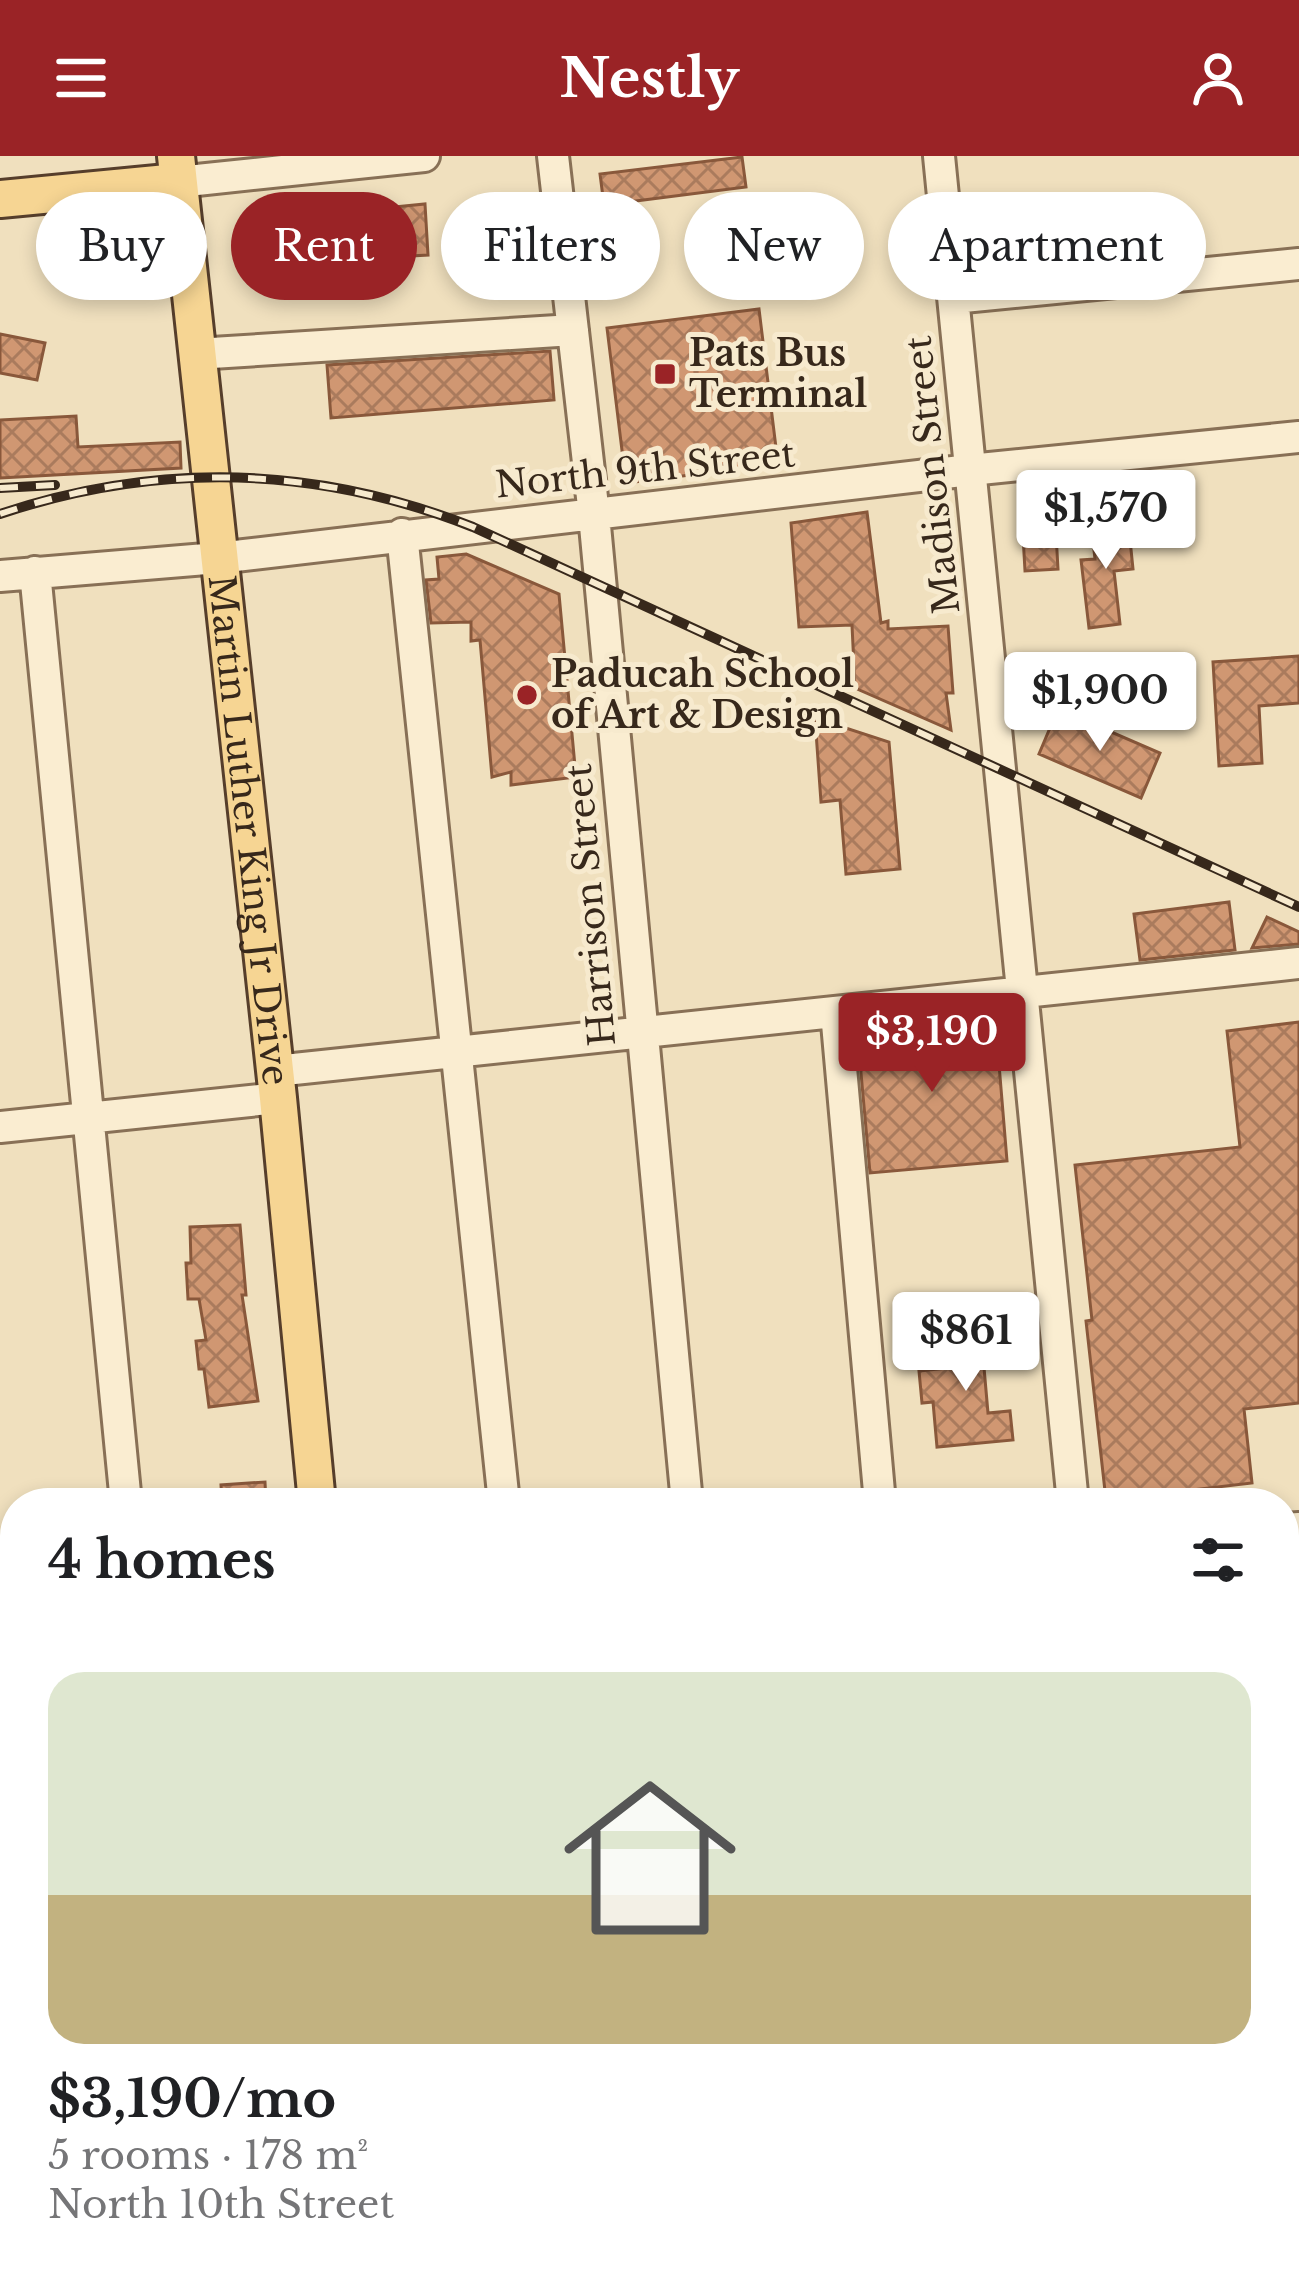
<!DOCTYPE html>
<meta charset="utf-8">
<style>
:root{--surface:#fff;--page:#f2f2f2;--text:#202124;--muted:#757577;--accent:#9a2326}
body{margin:0;font-family:"Libre Baskerville",serif;background:var(--page);color:var(--text);height:100vh;display:flex;flex-direction:column;font-size:45px;white-space:nowrap}
*{box-sizing:border-box;margin:0}
p{font-size:39px;color:var(--muted)}
.icon{flex:none;width:66px;height:66px;fill:none;stroke:currentColor;stroke-width:2;stroke-linecap:round;stroke-linejoin:round}
.map{position:relative;flex:1;overflow:hidden}
.drawer{position:absolute;left:0px;top:1332px;width:1299px;height:804px;display:flex;flex-direction:column;background:var(--surface);border-radius:48px 48px 0 0;box-shadow:0 6px 18px #0003}
.drawer>*{flex:none}
.hud{position:absolute;left:36px;top:36px;width:1227px;height:108px;display:flex;gap:24px}
.price{position:absolute;translate:-50% -102px;padding:0 27px;border-radius:12px;background:#fff;color:#222;font-size:39px;line-height:78px;filter:drop-shadow(0 3px 6px #0008)}
.price::after{content:'';position:absolute;left:50%;top:72px;width:36px;height:27px;margin-left:-18px;background:inherit;clip-path:polygon(0 0,100% 0,50% 100%)}
.price.on{background:var(--accent);color:#fff}
ul{padding:0;list-style:none}
li{display:grid;align-content:center;gap:24px;height:636px;padding:0 48px}
li span{display:grid;place-items:center;height:372px;border-radius:36px;color:#555}
li>.icon{margin-inline-start:auto}
span .icon{width:216px;height:216px;fill:#fffc;stroke-width:1}
li b{font-size:51px}
h2{display:flex;justify-content:space-between;align-items:center;height:144px;padding:0 48px;font-size:51px}
.pill{padding:0 42px;border-radius:54px;background:var(--surface);box-shadow:0 6px 18px #0003;font-size:42px;line-height:108px}
.pill.on{background:var(--accent);color:#fff}
header{display:flex;justify-content:space-between;align-items:center;height:156px;padding:0 48px;background:var(--accent);color:#fff;font-size:54px;font-weight:800}
.map>svg:first-child{display:block}
</style>
<header><svg class="icon" aria-label="menu" viewBox="0 0 24 24"><path d="M4 6h16M4 12h16M4 18h16"/></svg>Nestly<svg class="icon" aria-label="person" viewBox="0 0 24 24"><circle cx="12" cy="8" r="4"/><path d="M4 21q1-7 8-7t8 7"/></svg></header>
<div class="map">
<svg width="1299" height="2136" viewBox="0 0 1299 2136">
<defs>
<pattern id="building-cross-hatch" width="8" height="8" patternUnits="userSpaceOnUse" patternTransform="scale(3)"><rect width="8" height="8" fill="#d09772"/><path d="M0 0l8 8M0 8l8-8" fill="none" stroke="#aa7b5d"/></pattern>
</defs>
<rect width="100%" height="100%" fill="#f0e0be"/>
<path fill="url(#building-cross-hatch)" stroke="#89583b" stroke-width="3" d="M742 1 746 31 604 49 600 18Z
M425 48 428 99 374 102 375 116 339 119 334 57Z
M759 153 778 308 626 327 607 172Z
M0 178 45 187 37 224 0 217Z
M550 195 554 244 331 262 327 209Z
M76 260 78 291 180 286 181 312 0 322V264Z
M1054 342 1058 413 1025 415 1021 344Z
M867 356 881 467 888 465V473L948 470 953 537H946L951 574 855 532 852 469 799 471 791 367Z
M1128 364 1133 413 1114 415 1120 468 1089 472 1081 404 1095 403 1091 368Z
M466 398 559 438 576 621 511 629V616L492 621 480 484 471 485V466L431 467 426 424 439 423 437 401Z
M1299 500V547L1259 550 1262 607 1219 610 1213 506Z
M1058 553 1160 597 1141 642 1039 598Z
M815 562 889 586 900 713 846 718 840 644 821 646Z
M1229 746 1235 794 1140 804 1134 758Z
M1267 761 1299 776V788L1252 792Z
M995 860 1007 1005 870 1017 857 873Z
M1299 866V1247L1244 1253 1252 1327 1106 1344 1086 1165 1092 1164 1075 1009 1240 991 1227 875Z
M240 1069 246 1139H242L258 1245 209 1251 204 1213H199L196 1185 206 1184 199 1143H188L186 1107H191L190 1071Z
M995 1159 998 1187 982 1189 988 1257 1010 1255 1013 1284 937 1291 933 1246 922 1247 919 1215 968 1210 963 1162Z
M265 1326 266 1347H222L221 1329Z"/>
<g fill="none" stroke-linecap="round" stroke-linejoin="round">
<defs>
<path id="minor" d="M553 0 594 359 687 1347
M939 0 1073 1347
M178 26 424 0
M953 142 1299 108
M196 198 573 174
M402 378 504 1347
M35 416 126 1347
M0 420 218 402 970 314 1299 281
M836 856 880 1347
M275 915 1299 807
M0 971 278 942
M1284 1373 1299 1372
M0 1419 15 1417
M1284 1860 1299 1859
M0 1916 15 1915
M205 2121 207 2136
M764 2121 766 2136
M1150 2121 1151 2136"/>
<g id="major">
<path id="s1" d="M176 0 278 942 317 1347"/>
<path d="M0 43 178 26"/>
<path d="M0 1948 15 2113"/>
<path d="M393 2121 395 2136"/>
</g>
</defs>
<use href="#minor" stroke="#887056" stroke-width="36"/>
<use href="#major" stroke="#563e2b" stroke-width="42"/>
<use href="#minor" stroke="#faedd1" stroke-width="30"/>
<use href="#major" stroke="#f6d593" stroke-width="36"/>
<defs>
<path id="rail" d="M0 332 55 329
M0 358C159 305 318 310 473 371L1299 751"/>
</defs>
<use href="#rail" stroke="#37281b" stroke-width="10"/>
<use href="#rail" stroke="#f7eace" stroke-width="6" stroke-dasharray="18" stroke-linecap="butt"/>
</g>
<g fill="#9a2326" stroke="#f7eace" stroke-width="4.5">
<rect x="653" y="206" width="24" height="24" rx="6"/>
<circle cx="527" cy="539" r="12"/>
</g>
<g text-anchor="middle" stroke-width="10" stroke-linejoin="round" paint-order="stroke">
<g font-size="36" font-weight="bold" fill="#37281b" stroke="#f7eace" text-anchor="start">
<text x="689" y="210">Pats Bus<tspan x="689" dy="41">Terminal</tspan></text>
<text x="551" y="531">Paducah School<tspan x="551" dy="41">of Art &amp; Design</tspan></text>
</g>
<g font-size="36" fill="#37281b" stroke="#f7eace">
<text transform="translate(645 313) rotate(-6)" y="13">North 9th Street</text>
<text transform="translate(932 319) rotate(-96)" y="13">Madison Street</text>
<text dy="13" stroke="none"><textPath href="#s1" startOffset="678">Martin Luther King Jr Drive</textPath></text>
<text transform="translate(590 749) rotate(-95)" y="13">Harrison Street</text>
</g>
</g>
</svg>
<b class="price" style="left:1106px;top:416px">$1,570</b>
<b class="price" style="left:1100px;top:598px">$1,900</b>
<b class="price on" style="left:932px;top:939px">$3,190</b>
<b class="price" style="left:966px;top:1238px">$861</b>
<div class="hud">
<a class="pill">Buy</a>
<a class="pill on">Rent</a>
<a class="pill">Filters</a>
<a class="pill">New</a>
<a class="pill">Apartment</a>
</div>
<section class="drawer">
<h2>4 homes<svg class="icon" aria-label="filters" viewBox="0 0 24 24"><path d="M4 7h16M4 17h16"/><circle cx="9" cy="7" r="2"/><circle cx="15" cy="17" r="2"/></svg></h2>
<ul>
<li><span style="background:linear-gradient(#dfe7d0 60%,#c2b280 0)"><svg class="icon" aria-label="home" viewBox="0 0 24 24"><path d="M3 11l9-7 9 7M6 9v11h12V9"/></svg></span><div><b>$3,190/mo</b><p>5 rooms · 178 m²</p><p>North 10th Street</p></div></li>
</ul>
</section>
</div>
